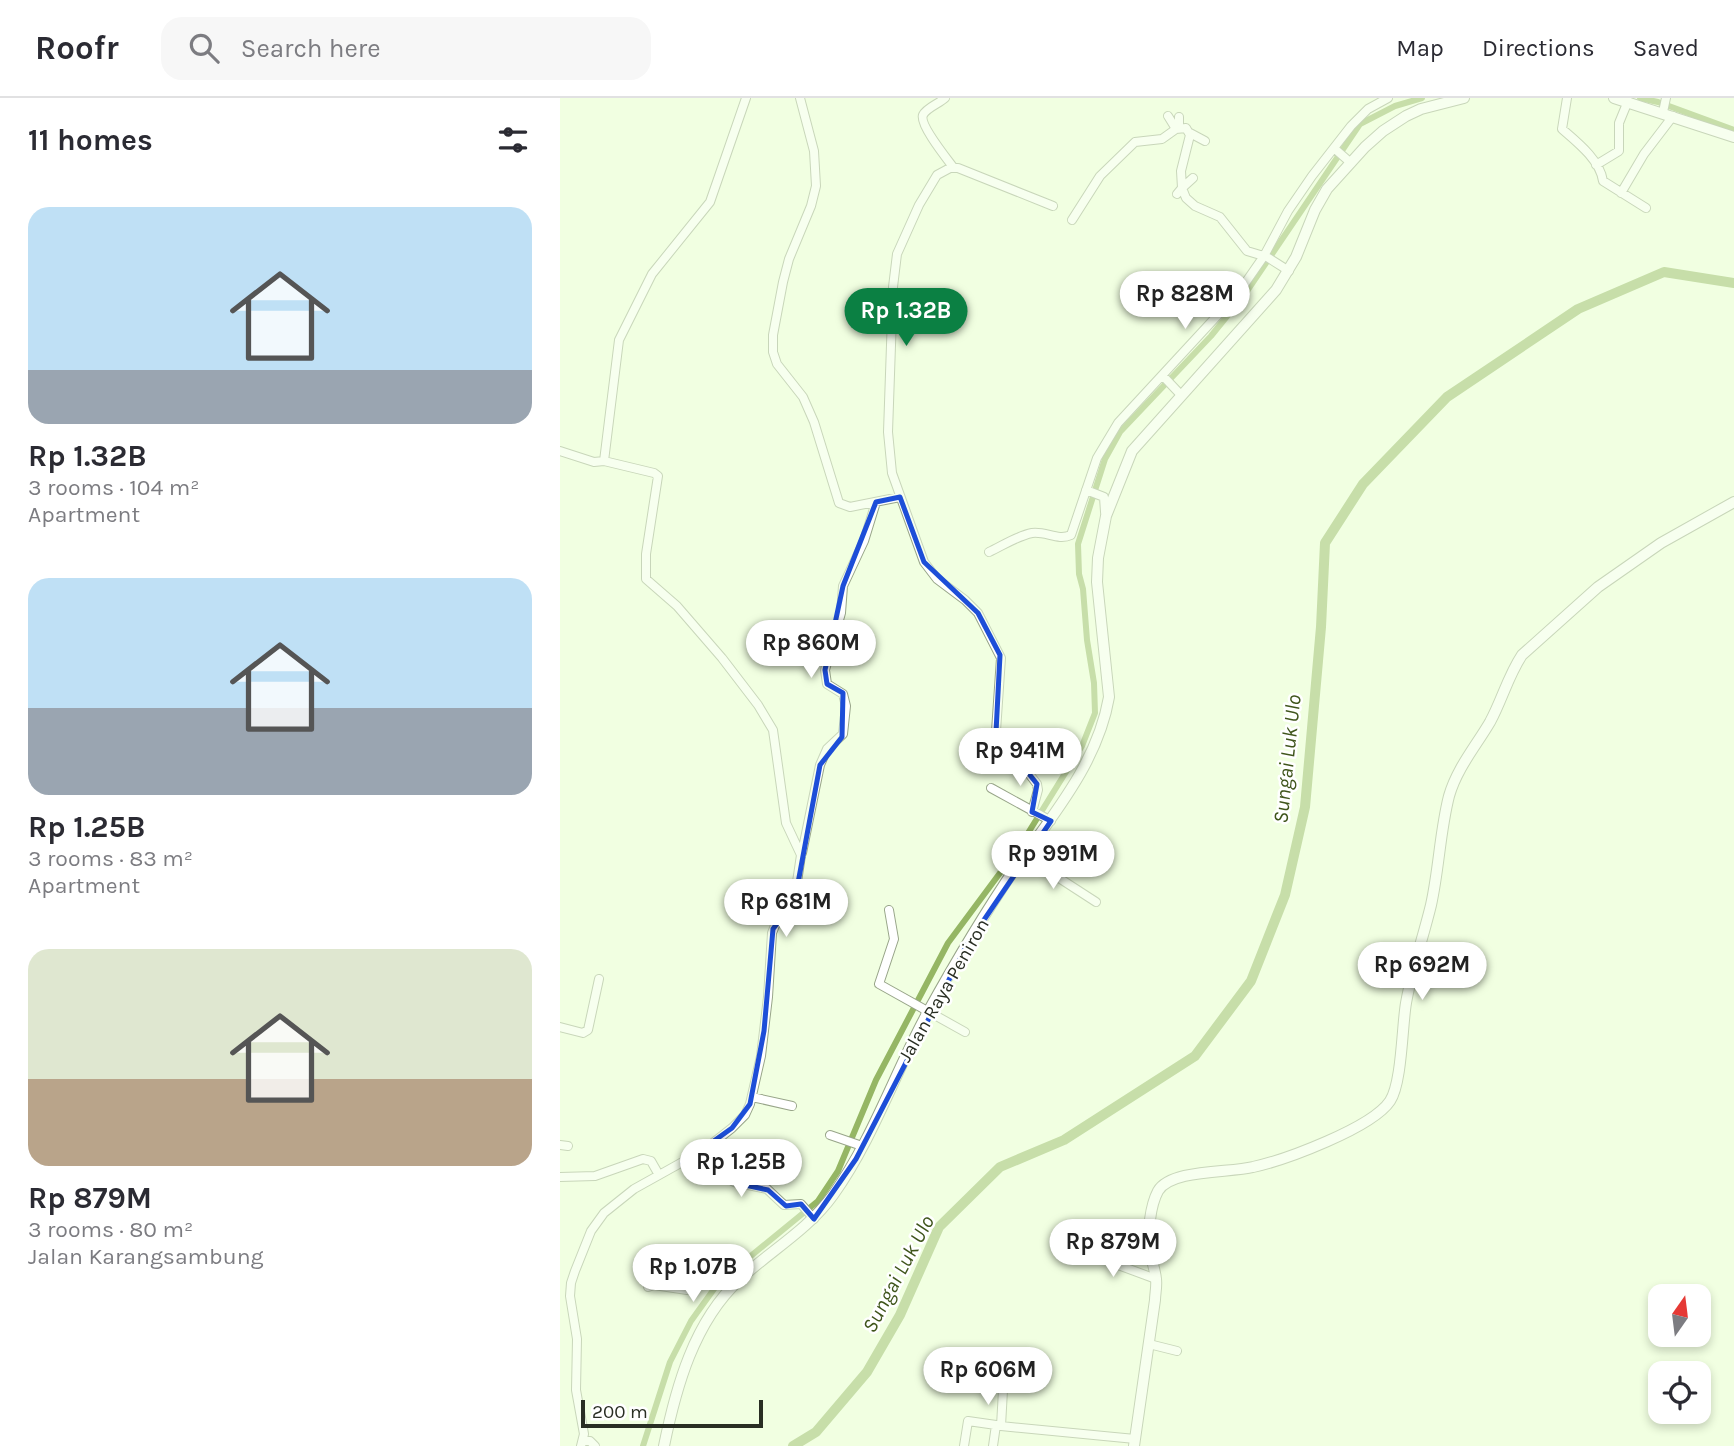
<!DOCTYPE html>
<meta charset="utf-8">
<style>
:root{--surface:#fff;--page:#f7f7f7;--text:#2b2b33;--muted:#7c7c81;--line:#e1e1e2;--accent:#0b8043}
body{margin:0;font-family:Karla,sans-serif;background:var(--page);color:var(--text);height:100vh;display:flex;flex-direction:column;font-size:26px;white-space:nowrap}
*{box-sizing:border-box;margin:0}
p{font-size:23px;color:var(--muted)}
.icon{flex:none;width:38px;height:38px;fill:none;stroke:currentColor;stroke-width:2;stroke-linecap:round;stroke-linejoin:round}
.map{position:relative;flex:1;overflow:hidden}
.details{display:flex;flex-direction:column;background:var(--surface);width:560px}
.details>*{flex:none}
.needle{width:46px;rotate:14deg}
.fabs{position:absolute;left:1088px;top:1186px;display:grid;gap:14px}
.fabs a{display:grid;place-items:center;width:63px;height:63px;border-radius:14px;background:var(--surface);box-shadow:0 4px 10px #0003;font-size:35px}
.scale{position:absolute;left:21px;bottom:18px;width:182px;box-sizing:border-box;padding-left:7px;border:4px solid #292e23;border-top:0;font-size:19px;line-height:24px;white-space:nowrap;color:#292e23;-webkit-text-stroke:5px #fff;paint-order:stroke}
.price{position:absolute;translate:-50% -60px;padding:0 16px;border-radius:24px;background:#fff;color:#222;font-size:23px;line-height:46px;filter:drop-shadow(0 2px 4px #0008)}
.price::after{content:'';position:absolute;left:50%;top:42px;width:21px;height:16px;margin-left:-10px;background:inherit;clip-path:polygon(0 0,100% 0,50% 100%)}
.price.current{background:var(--accent);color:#fff}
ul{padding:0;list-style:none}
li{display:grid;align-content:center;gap:14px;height:371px;padding:0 28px}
li span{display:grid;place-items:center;height:217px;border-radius:21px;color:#555}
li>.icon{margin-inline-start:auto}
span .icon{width:126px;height:126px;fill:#fffc;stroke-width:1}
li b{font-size:30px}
h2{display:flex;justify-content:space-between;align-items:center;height:84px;padding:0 28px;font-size:30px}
header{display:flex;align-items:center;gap:42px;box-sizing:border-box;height:98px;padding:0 35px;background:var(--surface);border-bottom:2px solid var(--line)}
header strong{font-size:33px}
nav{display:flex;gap:38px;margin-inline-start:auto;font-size:24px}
.search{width:490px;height:63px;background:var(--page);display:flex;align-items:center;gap:18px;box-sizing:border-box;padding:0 24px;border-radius:21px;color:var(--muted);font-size:26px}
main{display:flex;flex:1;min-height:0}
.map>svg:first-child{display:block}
</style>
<header>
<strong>Roofr</strong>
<div class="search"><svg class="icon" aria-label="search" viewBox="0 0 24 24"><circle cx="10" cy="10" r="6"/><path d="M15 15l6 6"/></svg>Search here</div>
<nav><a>Map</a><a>Directions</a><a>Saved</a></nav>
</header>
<main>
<section class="details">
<h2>11 homes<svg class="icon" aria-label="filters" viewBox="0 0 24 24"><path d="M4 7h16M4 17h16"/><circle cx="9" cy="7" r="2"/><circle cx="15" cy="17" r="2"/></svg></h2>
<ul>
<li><span style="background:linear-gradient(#bfe0f5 75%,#9aa5b1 0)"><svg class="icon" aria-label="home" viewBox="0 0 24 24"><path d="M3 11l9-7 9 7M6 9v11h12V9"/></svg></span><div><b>Rp 1.32B</b><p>3 rooms · 104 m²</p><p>Apartment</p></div></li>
<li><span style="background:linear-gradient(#bfe0f5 60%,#9aa5b1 0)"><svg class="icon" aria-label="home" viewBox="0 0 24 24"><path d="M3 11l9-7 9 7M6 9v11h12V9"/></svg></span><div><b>Rp 1.25B</b><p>3 rooms · 83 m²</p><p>Apartment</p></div></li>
<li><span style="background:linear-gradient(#dfe7d0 60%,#b9a48a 0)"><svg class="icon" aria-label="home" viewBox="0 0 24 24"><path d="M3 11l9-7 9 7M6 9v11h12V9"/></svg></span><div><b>Rp 879M</b><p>3 rooms · 80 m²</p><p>Jalan Karangsambung</p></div></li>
</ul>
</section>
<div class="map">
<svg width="1174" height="1348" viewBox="0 0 1174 1348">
<rect width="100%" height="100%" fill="#f1ffe1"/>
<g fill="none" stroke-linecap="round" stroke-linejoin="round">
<path stroke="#95b664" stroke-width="6" d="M1080 0 1098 4 1174 32
M83 1348 110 1264 131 1223 159 1184 258 1103 278 1073 316 982 388 845 460 748 522 648 535 615 534 585 527 542 523 491 519 476 518 446 545 361 560 334 651 238 685 196 800 26 835 8 862 0"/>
<path stroke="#95b664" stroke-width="10" d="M233 1348 256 1334 307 1274 340 1217 379 1129 440 1069 504 1042 635 958 691 883 725 797 745 709 761 529 765 445 803 386 887 299 1018 211 1104 174 1174 185"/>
<defs>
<path id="minor" d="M240 0 254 53 256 88 251 108 229 161 223 184 213 237V254L217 266 243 299 254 324 279 405 290 409 340 399
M385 0C380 5 366 10 363 17 359 26 387 61 393 69
M1007 0 1002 31C1017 44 1040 62 1043 83L1086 110
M1103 14 1106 0
M608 18 616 31
M619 30V19
M630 35 645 43
M775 51 791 65
M1036 67 1059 53V25L1068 3
M1061 95 1084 56 1113 18
M617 96 622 90 626 100 635 108 660 119 687 153 707 159 729 173
M512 122 540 78 575 44 602 41 616 31 626 30 630 37 621 73 622 90 633 80
M603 278 621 297
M0 353 34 364 44 363 94 375 98 378 86 456V481L117 508 162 560 198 607 213 632 226 725 241 757 234 804 216 825 212 835 208 899 201 958 190 1006 185 1017 172 1030 144 1052 74 1091 44 1115 31 1133 15 1173 11 1185 10 1198 17 1241 16 1292 24 1336 21 1348
M44 363 59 242 92 176 150 104 186 0
M526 392 544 399 545 414
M429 454C442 448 457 438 472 435 486 433 498 443 511 437L537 360 558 325 679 194 704 158 728 113 752 78 791 28 808 11 828 0
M431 690 491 723
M472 714 478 692 477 686 436 633 441 560 418 515 405 502 377 481 364 464 332 375 328 334 333 189 337 156 359 107 377 77 390 70H398L493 108
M242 755 260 667 267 651 283 636 286 608 283 596 267 586 265 572 281 515 283 488 304 443 316 404
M465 758 536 804
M329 812 334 841 319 886 405 934
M0 929 23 935 28 932 39 881
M192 999 232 1008
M270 1037 302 1048
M0 1047 8 1048
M123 1065 147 1068 174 1084 207 1091 224 1107 241 1106 254 1121
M0 1079 35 1078 83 1061 91 1063 99 1077
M532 1147 550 1164 596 1181
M88 1189 94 1187 127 1192 169 1165 182 1180
M589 1246 617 1253
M441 1328 575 1341
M23 1343H30L35 1348
M404 1348 408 1323 436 1327
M433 1348 436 1327 441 1328 443 1292"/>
<path id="major" d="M1054 0 1174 39
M104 1348C116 1289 134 1224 179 1182 210 1153 248 1132 273 1097 313 1041 335 974 368 914 395 865 424 816 456 769 493 717 538 664 549 599L537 484 538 460 546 418 572 353 716 192 736 159 755 112 767 91 805 49 823 33 846 18 861 11 904 0
M574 1348 595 1202C595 1196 597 1188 596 1181 595 1171 591 1161 589 1150 588 1133 590 1108 598 1093 611 1071 669 1075 693 1069 725 1062 812 1030 830 1003 842 985 842 928 846 905 852 871 863 840 871 807 879 771 880 733 889 698 897 670 916 648 930 624 942 602 948 578 962 557L1038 489 1101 445 1174 404"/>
</defs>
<use href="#minor" stroke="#98a589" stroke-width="10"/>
<use href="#major" stroke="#98a589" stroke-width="12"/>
<use href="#minor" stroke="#fff" stroke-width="8"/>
<use href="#major" stroke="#fff" stroke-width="10"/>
</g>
<path d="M0 0H1174V1348H0ZM340 399 364 464 418 515 440 557 436 634 477 686 472 714 491 723 407 847 296 1061 254 1121 241 1106 226 1108 208 1092 176 1085 123 1065 172 1030 190 1006 204 933 213 831 235 801 260 667 282 639 283 595 267 586 265 572 283 488 316 404Z" fill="#f1ffe1" fill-opacity=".55" fill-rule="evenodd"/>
<path fill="none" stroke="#1d4ed8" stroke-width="5" stroke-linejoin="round" d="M340 399 364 464 418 515 440 557 436 634 477 686 472 714 491 723 407 847 296 1061 254 1121 241 1106 226 1108 208 1092 176 1085 123 1065 172 1030 190 1006 204 933 213 831 235 801 260 667 282 639 283 595 267 586 265 572 283 488 316 404Z"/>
<g text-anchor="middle" stroke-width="5" stroke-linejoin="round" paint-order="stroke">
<g font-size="19" fill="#292e23" stroke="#fff">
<text transform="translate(383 892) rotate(-60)" y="7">Jalan Raya Peniron</text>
</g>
<g font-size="21" font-style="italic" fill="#3f551b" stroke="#fff">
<text transform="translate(727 661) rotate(-84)" y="7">Sungai Luk Ulo</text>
<text transform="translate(338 1176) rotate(-62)" y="7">Sungai Luk Ulo</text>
</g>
</g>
</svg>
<div class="fabs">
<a><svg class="needle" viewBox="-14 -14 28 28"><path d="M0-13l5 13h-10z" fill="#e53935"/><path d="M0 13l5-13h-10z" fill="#7c7c81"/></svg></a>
<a><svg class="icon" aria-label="locate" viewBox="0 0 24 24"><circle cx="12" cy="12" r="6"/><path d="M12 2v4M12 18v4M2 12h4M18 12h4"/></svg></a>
</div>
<div class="scale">200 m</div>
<b class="price" style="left:625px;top:233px">Rp 828M</b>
<b class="price current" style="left:346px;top:250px">Rp 1.32B</b>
<b class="price" style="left:251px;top:582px">Rp 860M</b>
<b class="price" style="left:460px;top:690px">Rp 941M</b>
<b class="price" style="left:493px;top:793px">Rp 991M</b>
<b class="price" style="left:226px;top:841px">Rp 681M</b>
<b class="price" style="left:862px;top:904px">Rp 692M</b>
<b class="price" style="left:181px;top:1101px">Rp 1.25B</b>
<b class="price" style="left:553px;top:1181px">Rp 879M</b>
<b class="price" style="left:133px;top:1206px">Rp 1.07B</b>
<b class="price" style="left:428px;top:1309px">Rp 606M</b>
</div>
</main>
